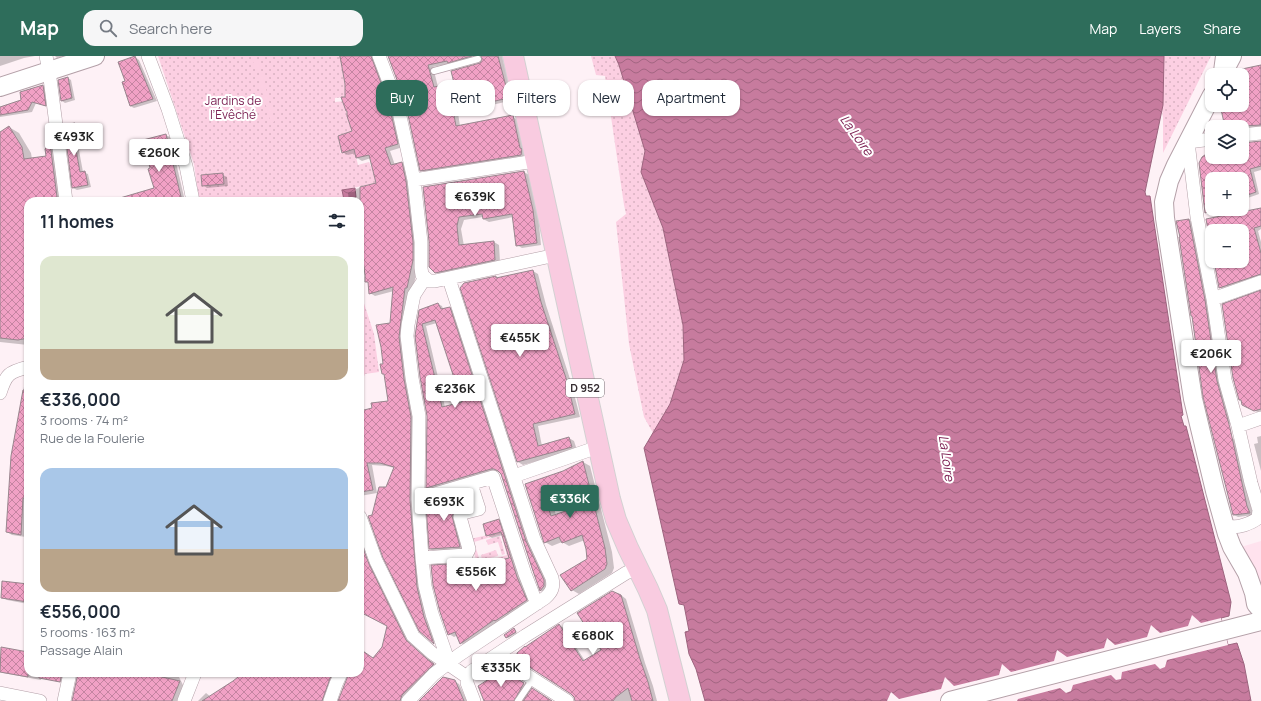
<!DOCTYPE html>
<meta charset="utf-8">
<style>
:root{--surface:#fff;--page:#f6f6f7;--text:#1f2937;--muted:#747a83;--accent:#2e6d5b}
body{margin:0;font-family:Manrope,sans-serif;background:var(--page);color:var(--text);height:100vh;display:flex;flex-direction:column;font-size:15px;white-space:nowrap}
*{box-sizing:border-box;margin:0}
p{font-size:13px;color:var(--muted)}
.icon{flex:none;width:22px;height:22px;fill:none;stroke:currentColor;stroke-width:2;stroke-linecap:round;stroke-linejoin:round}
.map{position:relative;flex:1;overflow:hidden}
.side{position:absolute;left:24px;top:141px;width:340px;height:480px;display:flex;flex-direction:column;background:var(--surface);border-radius:12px;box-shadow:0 1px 3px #0004}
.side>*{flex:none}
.banner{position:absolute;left:376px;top:24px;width:380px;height:36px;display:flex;gap:8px}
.controls{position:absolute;left:1205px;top:12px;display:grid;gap:8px}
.controls a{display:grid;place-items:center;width:44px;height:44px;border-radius:8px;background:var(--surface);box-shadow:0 1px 3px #0004;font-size:20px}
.price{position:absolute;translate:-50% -34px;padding:0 9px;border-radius:4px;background:#fff;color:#222;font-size:13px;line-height:26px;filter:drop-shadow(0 1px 2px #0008)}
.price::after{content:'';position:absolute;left:50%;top:24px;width:12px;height:9px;margin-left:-6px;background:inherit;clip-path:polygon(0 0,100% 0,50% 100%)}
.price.active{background:var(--accent);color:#fff}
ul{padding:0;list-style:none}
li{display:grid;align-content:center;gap:8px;height:212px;padding:0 16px}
li span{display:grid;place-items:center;height:124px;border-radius:12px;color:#555}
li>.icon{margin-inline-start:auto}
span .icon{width:72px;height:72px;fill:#fffc;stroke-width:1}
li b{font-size:17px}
h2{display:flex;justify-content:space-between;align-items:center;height:48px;padding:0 16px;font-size:17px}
.chip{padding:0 14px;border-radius:12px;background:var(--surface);box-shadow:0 1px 3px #0004;font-size:14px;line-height:36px}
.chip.active{background:var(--accent);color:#fff}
header{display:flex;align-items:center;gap:24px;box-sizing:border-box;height:56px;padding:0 20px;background:var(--accent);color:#fff}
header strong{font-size:19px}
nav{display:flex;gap:22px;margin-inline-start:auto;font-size:14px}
.search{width:280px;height:36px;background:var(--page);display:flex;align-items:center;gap:10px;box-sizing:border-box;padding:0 14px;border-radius:12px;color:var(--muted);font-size:15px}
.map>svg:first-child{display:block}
</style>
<header>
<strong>Map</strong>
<div class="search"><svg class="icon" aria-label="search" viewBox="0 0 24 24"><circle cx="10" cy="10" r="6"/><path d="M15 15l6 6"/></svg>Search here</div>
<nav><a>Map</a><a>Layers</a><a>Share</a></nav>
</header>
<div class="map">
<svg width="1261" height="645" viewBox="0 0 1261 645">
<defs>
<pattern id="grass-dots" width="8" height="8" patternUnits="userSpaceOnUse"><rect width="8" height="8" fill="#fccfe2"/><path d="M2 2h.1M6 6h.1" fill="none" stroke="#d9b2c2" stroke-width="1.8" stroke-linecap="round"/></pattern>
<pattern id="water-waves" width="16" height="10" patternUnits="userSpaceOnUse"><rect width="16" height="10" fill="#c77b9e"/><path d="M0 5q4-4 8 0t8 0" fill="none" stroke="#a26581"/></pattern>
<pattern id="building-cross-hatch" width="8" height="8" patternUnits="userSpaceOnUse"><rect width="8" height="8" fill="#f1a1c5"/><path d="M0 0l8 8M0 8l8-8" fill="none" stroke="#c484a1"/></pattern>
</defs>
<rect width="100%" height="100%" fill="#fef1f6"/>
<path fill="#ffe2ee" d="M1261 485V534L1241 491Z"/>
<path fill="url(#grass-dots)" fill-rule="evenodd" d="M158 0H340L345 24V41L335 42V46L345 45 346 55 352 75 338 80 341 93 340 97 354 93 358 109 369 106 373 115 376 127 343 134 345 145H199L194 108ZM223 118 224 128 202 130 201 119Z
M591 0H615L619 9 645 95 641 116 663 172 683 269 684 304 670 348 653 377 644 361 629 288 616 166 626 158 624 149 605 20 596 19Z
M1159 0H1211L1163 97V62L1160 36Z
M360 235 374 278 379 316 365 318 363 323 360 324Z
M501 476 509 502 482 509 480 507 507 499 501 478 474 486 479 502 478 504H476L470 483Z
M500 480 505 498 502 499 498 486 488 489 486 484Z
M496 494 498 500 482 504 481 499Z"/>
<path fill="#fccfe2" d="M251 0H256L261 13 256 14Z
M263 20 274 66 271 67 258 22Z"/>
<path fill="url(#water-waves)" stroke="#9c647e" d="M615 0H1164L1163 49 1145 136 1146 140H1150L1183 359 1181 360 1184 370H1186L1231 546 1229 560 1221 562 1228 589 1237 587 1244 608 1251 645H705L696 613 689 598 685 576 689 575 684 549 679 548 644 392 670 348 684 304 683 269 663 172 641 116 645 95 619 9Z
M355 132 356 141 344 144 342 134Z"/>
<path fill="#fef1f6" d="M1192 559 1201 567 1221 562 1228 589 1167 604 1165 611 1160 613 1155 608 1122 616 1121 623 1116 624 1111 619 1073 629 1071 635 1066 637 1060 632 1018 643 1017 645H887L891 636 899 643 941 633 945 621 954 630 999 619 1002 608 1011 616 1054 605 1057 594 1067 601 1104 592 1107 582 1115 589 1147 581 1151 569 1160 577 1188 570Z"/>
<path fill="#0003" fill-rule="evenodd" d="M0 0H35L24 2 0 10Z
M55 0H64L57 2Z
M339 0H377L394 53 403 91 390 95 395 109 402 107 407 111 418 207 413 234 410 235 416 364 415 447 438 589 420 574 373 460 387 431 395 412 386 410 372 409 377 437 360 440V356L373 352 389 346 386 319 383 318 391 268 394 235 375 240 370 237 369 227 366 225 364 207 360 205V145H349L348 137 356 135V133L377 127 371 102 362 105 357 102 356 97 348 99 342 96 354 75 347 42 343 11 342 10Z
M389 0H502L513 44 458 57 460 70 512 61 518 64 526 102 426 117 421 114 406 45ZM484 1 480 8 455 27 438 31 433 11 451 7 454 9Z
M135 1 139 4 157 45 134 52 130 50Z
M1261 10V29L1242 41V19H1236L1238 14Z
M68 22 71 24 75 44 65 47 62 45Z
M43 30 46 32 49 51 36 47 32 56 0 61V52L22 45Z
M1261 48V71L1242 74V71H1226L1222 52 1223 49Z
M74 68 78 70 82 89H78L83 116 88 118 91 131 77 134 73 132Z
M9 71 19 77 31 97 32 103 48 100 46 93 51 88 60 93 67 145H28V289L0 286V77Z
M165 79 170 81 185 145H159Z
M1261 85V114L1254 116 1259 138 1242 144V123H1212V153H1221L1209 158 1205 156 1212 96V101H1242V88Z
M524 116 529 119 538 158 541 189 522 192 517 189 513 161 489 166 483 163V161L464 164 461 173 464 190 494 186 499 189 500 206 441 219 435 216 430 185 424 132Z
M223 119 227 121 228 130 207 132 203 129Z
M1261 153V173L1258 175 1261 186V221L1224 234 1220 232 1215 205H1242V175H1212V191L1207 164Z
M1189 164 1193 166 1232 367 1223 371 1232 382 1236 384 1253 459 1238 461 1234 459Z
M533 215 538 218 546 249 571 326 580 361 538 370 542 390 569 382 574 385 577 394 523 409 518 406 462 232 496 221 498 222Z
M1261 236V357H1260L1248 352 1240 343Z
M438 248 442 250 443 253 450 252 454 254 548 528 545 537 541 535 533 515 502 418 499 415 431 434 427 432 428 360 420 255ZM437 267 463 347 445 351 426 270Z
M25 325H28V451L26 481 12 479 7 476 12 400Z
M360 328 364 333 360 334Z
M1261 380V415L1254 388 1258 387 1257 381Z
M583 406 590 410 612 496 614 512 612 517 579 538 572 534 588 503 585 484 569 490 562 486 552 490 545 486 526 429 563 416ZM581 435 584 449 556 459 551 442 568 436 572 439Z
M465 438 471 441 473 450 457 462 465 494 435 496 430 493Z
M498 464 503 467 531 547 466 590 461 587 458 579 454 581 449 578 467 508 472 505 477 508 479 511 510 502 503 479 492 482 487 479Z
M360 474 367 494 360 497Z
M367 505 372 507 411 588 438 611 406 645H351L349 617H360V593L373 603 382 591 391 571 360 552V509Z
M28 529V548L7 544 2 541Z
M621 539 626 543 645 607 653 630 657 645H576L572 638 518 603 525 591H526L559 569 564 572 585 605 602 594Z
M514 574 517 577 508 582 507 581Z
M2 592 28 597V617H42L41 624 3 617 0 616V604Z
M57 617H68L65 628 56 625Z
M78 617H177L184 631 178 645H73Z
M245 617H338L327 645H198L206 637 211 641Z
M509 618 529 631 520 645H485Z
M454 625 459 628 467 645H421Z"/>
<path fill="url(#building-cross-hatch)" stroke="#99868e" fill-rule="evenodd" d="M135 0 153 43 130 50 122 26 125 25 118 6Z
M340 0H371L389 49 398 88 385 92 391 109 402 106 406 125 413 186V204L407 232H405L399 281 404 323 411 361 410 444 417 531 424 561 434 588 419 575 383 502 368 460 372 459 379 431H386L394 411 380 407H367L373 434 360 436V355L372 352 371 347 388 345 384 318H382L380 308H383L381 291 376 269 390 267 393 231 369 238 368 226H365V219L363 204 360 205V131L376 127 369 99 356 102 354 93 342 97 338 80 352 75 347 60V55H346L341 41H345V28Z
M388 0H472L448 7 447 5 428 9 434 31 454 27 451 15 480 7 482 4 481 0H498L509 42 453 54 456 70 513 59 520 92 522 93 521 99 420 115 405 45Z
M1261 9V69L1225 71 1220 49H1242V13Z
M68 21 72 42 61 45 58 24Z
M43 29 46 50 32 46 28 54 0 59V51L21 44 20 36Z
M75 67 79 87 75 88 80 116 85 115 88 129 72 132 64 69Z
M9 70 22 91 24 103 46 100 45 93 50 87 57 141 39 144V145H28V282L18 284 0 282V76Z
M166 78 182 145H120V142L154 132 148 113 150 112 143 84Z
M1261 85V110L1250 113 1256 136 1242 141V123H1212V154L1205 157 1199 107 1202 101 1212 94V101H1242V87Z
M524 115 533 154 537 187 516 190 512 158 483 163 482 158 459 161 457 170 459 189 494 185 495 204 435 217 429 211V185L423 131Z
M223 117 224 128 202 130 201 119Z
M1261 152V170L1254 172 1261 197V218L1219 232 1214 205H1242V175H1212V196L1206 163Z
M1189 163 1205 244 1217 325 1230 372 1247 450 1250 457 1233 459 1203 341 1192 260H1191L1179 181H1180L1176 165Z
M533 214 541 246 566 322 575 358 533 368 538 390 569 381 572 391 517 406 460 232 464 227 496 220V222Z
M1261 234V353L1254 355 1242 349 1241 344H1239L1233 322 1222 248Z
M438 247 441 253 450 251 526 485 544 524V530L540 535 533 515 501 418 498 415 494 413H491L426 432 427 360 420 321 415 280 419 254ZM435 264 462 346 442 351 422 268Z
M23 334H28V442H23L21 479 6 476 11 400Z
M583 405 605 492 607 508 605 513 571 535 560 519 587 503 586 493 582 479 562 487 559 481 544 487 525 428 563 415ZM578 430 583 449 551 460 544 438 563 432 564 435Z
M466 437 469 447 461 449 457 452 452 460 460 491 429 493 426 449Z
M499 463 517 521 527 544 495 565 494 564 460 588 455 576 448 579 440 556 433 529 431 509 467 507 472 504 475 511 509 502 501 476 486 480 483 468Z
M360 484 369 508 406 584 427 603 434 608 402 639 400 645H338L349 617H360V593L373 602 382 591 387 570 360 556Z
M2 525 28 528V546L1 542Z
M612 535 621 539 640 603 648 626 653 645H632L628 632 616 641 613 645H575L574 641 571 638 517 603V597L525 590V591L559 568 583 605 601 594 577 557Z
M514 572 516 576 506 582 504 579Z
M1 591 28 596V621L0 616Z
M503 614 524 627 514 645H484L478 630Z
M39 617H62L60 626 39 622Z
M78 617H144L180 625 172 645H72Z
M243 617H332L322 645H202L233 625Z
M443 621 455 624 464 645H419Z
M532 632 552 645H523Z"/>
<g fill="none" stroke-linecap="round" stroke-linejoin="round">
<defs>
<path id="lane" d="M434 15 478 3
M1217 15 1219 0
M518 645 533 623"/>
<path id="street" d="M46 0 49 15 66 145
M148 0 168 53 186 110 193 145
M379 0 397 47 414 124 421 186V212L422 219 429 225H435L556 199
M1242 79 1261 77
M1212 83 1188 86 1197 161 1213 243 1225 324 1238 370 1251 427 1259 454 1258 462C1252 467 1237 473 1229 470 1228 470 1224 467 1223 466
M414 124 535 105
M425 222 414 239 408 269 407 280 412 322 419 360 418 443 422 502 425 530 432 558 449 607
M1213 243 1261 226
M0 337C6 318 9 316 28 311
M1238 370 1261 362
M514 420 598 391
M418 443 493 421 525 518 534 541 538 547
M360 461 376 505 413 580 432 597 467 621
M422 502 466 499 469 493 460 461 463 457 479 453 471 428
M497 600 567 645
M467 621 472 615 525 580 626 517 638 512
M467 621V627L474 645
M0 637 40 645
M64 645 70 617
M184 645 195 617
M330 645 336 628 341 617
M408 645 434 618 459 599 545 542C552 536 554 531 552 522L534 483 449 223"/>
<path id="secondary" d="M1222 19 1232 0
M0 31 95 0
M1212 39 1176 109 1169 125 1164 146 1165 162 1193 343 1215 435 1227 478 1232 491 1247 517 1254 537 1256 548 1261 554
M950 645 1261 565"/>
<path id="primary" d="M513 0 610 443 616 464 628 492 648 533 657 554 680 645"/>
</defs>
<use href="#lane" stroke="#b4a0a8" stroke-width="8"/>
<use href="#street" stroke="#b4a0a8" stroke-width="14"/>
<use href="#secondary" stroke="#b4a0a8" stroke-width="20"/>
<use href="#primary" stroke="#d3d1d2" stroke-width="22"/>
<use href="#lane" stroke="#fff" stroke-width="6"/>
<use href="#street" stroke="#fff" stroke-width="13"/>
<use href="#secondary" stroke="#fff" stroke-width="18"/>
<use href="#primary" stroke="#f9cbe0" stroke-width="20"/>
</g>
<g text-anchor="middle" stroke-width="4" stroke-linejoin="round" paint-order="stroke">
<rect fill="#fff" stroke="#736d70" stroke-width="1" x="566" y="323" width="38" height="18" rx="3"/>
<g font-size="11" font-weight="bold" fill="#372f33">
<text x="585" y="336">D 952</text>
</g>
<g font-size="12" fill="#7a1e51" stroke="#fff">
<text x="233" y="49">Jardins de<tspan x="233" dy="14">l’Évêché</tspan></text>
</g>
<g font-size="13" font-style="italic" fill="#7d2153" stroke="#fff">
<text transform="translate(857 79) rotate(54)" y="5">La Loire</text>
<text transform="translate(947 402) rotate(82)" y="5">La Loire</text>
</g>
</g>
</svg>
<div class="controls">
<a><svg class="icon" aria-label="locate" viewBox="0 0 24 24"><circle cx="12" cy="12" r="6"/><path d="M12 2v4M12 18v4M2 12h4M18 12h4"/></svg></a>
<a><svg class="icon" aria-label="layers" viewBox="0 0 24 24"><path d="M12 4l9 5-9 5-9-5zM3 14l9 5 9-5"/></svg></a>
<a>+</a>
<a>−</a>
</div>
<b class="price" style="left:74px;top:101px">€493K</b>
<b class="price" style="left:159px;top:117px">€260K</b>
<b class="price" style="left:475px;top:161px">€639K</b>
<b class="price" style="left:520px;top:302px">€455K</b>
<b class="price" style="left:1211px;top:318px">€206K</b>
<b class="price" style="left:455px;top:353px">€236K</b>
<b class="price active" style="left:570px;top:463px">€336K</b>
<b class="price" style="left:444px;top:466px">€693K</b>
<b class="price" style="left:476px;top:536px">€556K</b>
<b class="price" style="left:593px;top:600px">€680K</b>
<b class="price" style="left:501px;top:632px">€335K</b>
<div class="banner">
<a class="chip active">Buy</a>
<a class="chip">Rent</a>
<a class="chip">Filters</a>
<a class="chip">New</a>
<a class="chip">Apartment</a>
</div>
<section class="side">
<h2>11 homes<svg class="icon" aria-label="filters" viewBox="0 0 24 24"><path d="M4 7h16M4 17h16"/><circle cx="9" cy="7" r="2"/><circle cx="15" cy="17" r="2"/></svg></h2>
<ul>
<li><span style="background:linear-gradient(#dfe7d0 75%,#b9a48a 0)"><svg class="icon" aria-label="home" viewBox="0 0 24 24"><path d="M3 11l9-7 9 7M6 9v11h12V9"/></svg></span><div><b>€336,000</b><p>3 rooms · 74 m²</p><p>Rue de la Foulerie</p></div></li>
<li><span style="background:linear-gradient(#a9c7e8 65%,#b9a48a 0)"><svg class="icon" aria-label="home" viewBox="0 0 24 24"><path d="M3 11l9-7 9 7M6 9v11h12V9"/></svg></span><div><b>€556,000</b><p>5 rooms · 163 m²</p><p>Passage Alain</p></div></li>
</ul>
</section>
</div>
